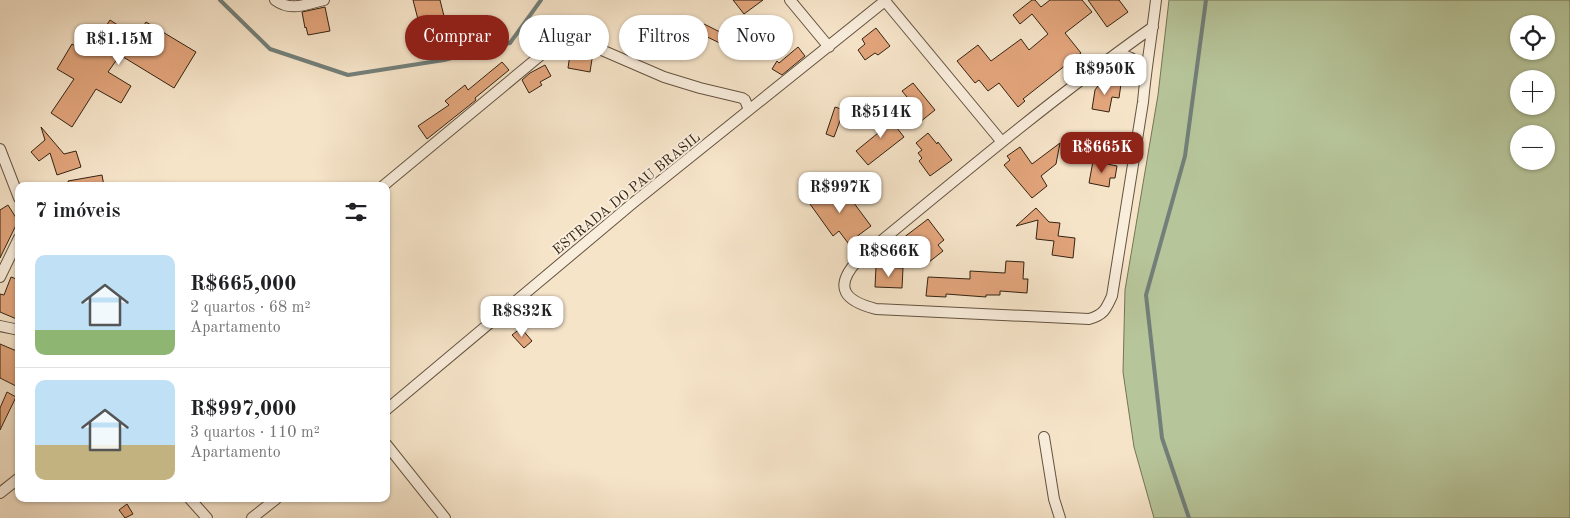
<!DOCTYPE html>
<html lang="pt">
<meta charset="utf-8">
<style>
:root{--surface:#fff;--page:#f2f2f2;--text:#202124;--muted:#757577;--line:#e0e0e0;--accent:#8f2418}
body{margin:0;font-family:"Old Standard TT",serif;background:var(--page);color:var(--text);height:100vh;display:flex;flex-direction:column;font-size:19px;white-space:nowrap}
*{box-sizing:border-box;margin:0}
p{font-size:16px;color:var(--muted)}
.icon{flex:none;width:28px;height:28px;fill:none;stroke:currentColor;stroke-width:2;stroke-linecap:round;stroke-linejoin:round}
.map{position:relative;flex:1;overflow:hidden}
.side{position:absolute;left:15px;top:182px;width:375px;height:320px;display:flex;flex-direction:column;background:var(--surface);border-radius:10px;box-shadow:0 1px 4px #0004}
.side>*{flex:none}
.hud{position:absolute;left:405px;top:15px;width:475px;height:45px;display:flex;gap:10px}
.controls{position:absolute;left:1510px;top:15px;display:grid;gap:10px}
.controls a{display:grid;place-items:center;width:45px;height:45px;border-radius:50%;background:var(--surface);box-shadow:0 1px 4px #0004;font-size:25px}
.price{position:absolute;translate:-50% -42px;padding:0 11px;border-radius:10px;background:#fff;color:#222;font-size:16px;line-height:32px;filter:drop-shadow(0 1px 2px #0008)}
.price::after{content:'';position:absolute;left:50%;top:30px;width:15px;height:11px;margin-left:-8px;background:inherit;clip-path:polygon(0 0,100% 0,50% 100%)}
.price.selected{background:var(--accent);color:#fff}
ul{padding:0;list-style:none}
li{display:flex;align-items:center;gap:15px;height:125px;padding:0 20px}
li+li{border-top:1px solid var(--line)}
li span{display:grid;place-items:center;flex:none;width:140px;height:100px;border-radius:10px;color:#555}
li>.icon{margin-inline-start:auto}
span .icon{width:60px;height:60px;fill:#fffc;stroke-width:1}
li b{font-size:21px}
h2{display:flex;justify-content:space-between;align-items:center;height:60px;padding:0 20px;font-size:21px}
.chip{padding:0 18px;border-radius:22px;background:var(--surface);box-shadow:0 1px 4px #0004;font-size:18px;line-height:45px}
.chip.selected{background:var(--accent);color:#fff}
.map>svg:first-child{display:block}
</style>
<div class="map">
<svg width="1570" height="518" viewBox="0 0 1570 518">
<rect width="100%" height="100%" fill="#f6e4c9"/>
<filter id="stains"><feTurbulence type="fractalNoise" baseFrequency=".004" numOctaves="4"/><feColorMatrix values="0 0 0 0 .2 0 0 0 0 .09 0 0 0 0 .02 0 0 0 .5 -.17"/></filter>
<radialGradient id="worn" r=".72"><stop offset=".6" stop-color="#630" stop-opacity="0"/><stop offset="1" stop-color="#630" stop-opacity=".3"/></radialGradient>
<path fill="#b7c59a" stroke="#757456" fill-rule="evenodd" d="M1169 0H1570V518H1154L1134 447 1123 372 1125 290 1158 95ZM1519 24H1546V51H1519ZM1519 79H1546V106H1519ZM1519 134H1546V161H1519Z"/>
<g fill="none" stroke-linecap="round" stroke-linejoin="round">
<path stroke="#737f79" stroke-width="4" d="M220 0 270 49 348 75 444 60 510 43 541 0
M1189 518 1162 438 1146 295 1185 156 1206 0"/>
</g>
<path fill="#e2a47b" stroke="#332312" d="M413 0H440L446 24 421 31Z
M733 0H763L744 14Z
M1032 0H1035L1041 7 1050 0H1082L1092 12 1065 33 1081 53 1023 99 1025 101 1018 107 999 83 988 91 979 80 975 83 957 61 978 45 991 61 1021 39 1029 50 1048 34 1032 14 1020 24 1013 15Z
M1088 0H1119L1128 12 1107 27Z
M325 7 330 31 308 35 306 27 305 28 302 12Z
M110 20 136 37 146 22 196 52 174 88 120 55 108 72 131 86 121 103 96 89 72 127 51 113 74 79 57 69 72 44 88 54Z
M704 24 732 38 728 47 699 33Z
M876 28 890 46 878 55 875 53 865 60 858 50 865 44 862 39Z
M798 47 805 56 782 75 772 69 777 61 779 63Z
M570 54 592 59 590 72 568 68Z
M502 62 509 70 475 98 476 100 427 139 418 126 449 105 445 101 465 85 468 90Z
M545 65 551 76 540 82 542 85 529 93 522 80 530 73Z
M913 83 935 110 920 122 902 101 907 97 902 91Z
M1100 83 1110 86 1112 83 1121 84 1119 98 1112 97 1109 112 1092 109 1095 90Z
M835 107 844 110 834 137 826 134Z
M882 109 904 137 868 165 856 151 883 129 873 116Z
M41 127 64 154 76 151 81 167 57 175 50 153 39 161 31 152 45 140Z
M928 133 937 144 938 142 952 160 930 176 919 161 922 158 918 153 922 150 916 143Z
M1060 143 1056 164 1041 176 1047 186 1032 198 1004 165 1010 160 1007 156 1020 147 1032 164Z
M1093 161 1117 166 1115 178H1110L1109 187 1089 183Z
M102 175 104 186H69L68 181Z
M839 183 871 226 848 243 839 231 833 236 810 204Z
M8 205 18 221 0 258V210Z
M1036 208 1049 222 1060 223 1058 236 1075 238 1073 258 1052 255 1054 241 1036 239 1038 220 1016 226Z
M928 219 944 240 938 245 943 251 924 266 903 238Z
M1006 261 1024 262 1023 279H1028L1027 293 1000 291V295H986V297L946 294V297L926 296 928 277 970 279V271L1005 273Z
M876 267 903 268 902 288 875 287Z
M11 277 19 280V320L0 312V294L4 295Z
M521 328 532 341 524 348 512 335Z
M0 344 19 352V381L16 386 0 378Z
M7 392 16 397 0 430V408Z
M127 504 133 514 125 518 119 510Z"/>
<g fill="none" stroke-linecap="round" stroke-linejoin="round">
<defs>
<path id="street" d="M275 0C291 12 306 4 324 0
M790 0 829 47
M885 1 1002 142
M1153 27C1050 100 954 181 857 261 833 288 845 301 876 309L1089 319C1104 315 1106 309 1112 296L1143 102C1146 68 1152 34 1156 0
M1112 57C1131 52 1137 61 1145 77
M0 149 19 198
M383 186 547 50 557 44 566 42 590 45 664 77 700 88 742 98 745 100 749 110
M0 277 19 238
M0 326 19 330
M386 410 633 203 886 0
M1044 437 1054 499 1060 518
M386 444 445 518
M0 493 19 478
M190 499 207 518
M252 518 276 499"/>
</defs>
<use href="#street" stroke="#645340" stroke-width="12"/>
<use href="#street" stroke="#f9eddc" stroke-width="10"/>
</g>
<g text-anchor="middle" stroke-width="4" stroke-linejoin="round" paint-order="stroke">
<g font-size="14" fill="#332312" stroke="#f9eddc">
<text transform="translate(626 193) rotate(-39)" y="5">ESTRADA DO PAU BRASIL</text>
</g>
</g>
<rect width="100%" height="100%" filter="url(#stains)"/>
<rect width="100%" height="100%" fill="url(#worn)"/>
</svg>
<div class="controls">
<a><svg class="icon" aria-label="locate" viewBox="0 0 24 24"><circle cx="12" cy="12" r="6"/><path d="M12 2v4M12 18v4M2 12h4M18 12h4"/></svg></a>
<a>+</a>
<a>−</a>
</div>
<b class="price" style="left:119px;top:66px">R$1.15M</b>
<b class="price" style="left:1105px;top:96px">R$950K</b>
<b class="price" style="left:881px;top:139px">R$514K</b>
<b class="price selected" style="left:1102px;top:174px">R$665K</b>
<b class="price" style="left:840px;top:214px">R$997K</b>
<b class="price" style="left:889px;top:278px">R$866K</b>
<b class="price" style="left:522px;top:338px">R$832K</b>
<div class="hud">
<a class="chip selected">Comprar</a>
<a class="chip">Alugar</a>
<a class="chip">Filtros</a>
<a class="chip">Novo</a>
</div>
<section class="side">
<h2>7 imóveis<svg class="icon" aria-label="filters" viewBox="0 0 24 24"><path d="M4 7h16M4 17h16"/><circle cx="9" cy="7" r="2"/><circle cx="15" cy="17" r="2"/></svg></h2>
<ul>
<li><span style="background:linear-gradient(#bfe0f5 75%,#8fb573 0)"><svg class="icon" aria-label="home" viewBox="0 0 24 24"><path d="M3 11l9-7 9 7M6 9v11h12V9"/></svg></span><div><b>R$665,000</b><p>2 quartos · 68 m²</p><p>Apartamento</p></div></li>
<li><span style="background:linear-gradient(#bfe0f5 65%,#c2b280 0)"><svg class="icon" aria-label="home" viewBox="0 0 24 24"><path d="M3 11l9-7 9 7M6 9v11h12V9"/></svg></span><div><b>R$997,000</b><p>3 quartos · 110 m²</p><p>Apartamento</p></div></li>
</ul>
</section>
</div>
